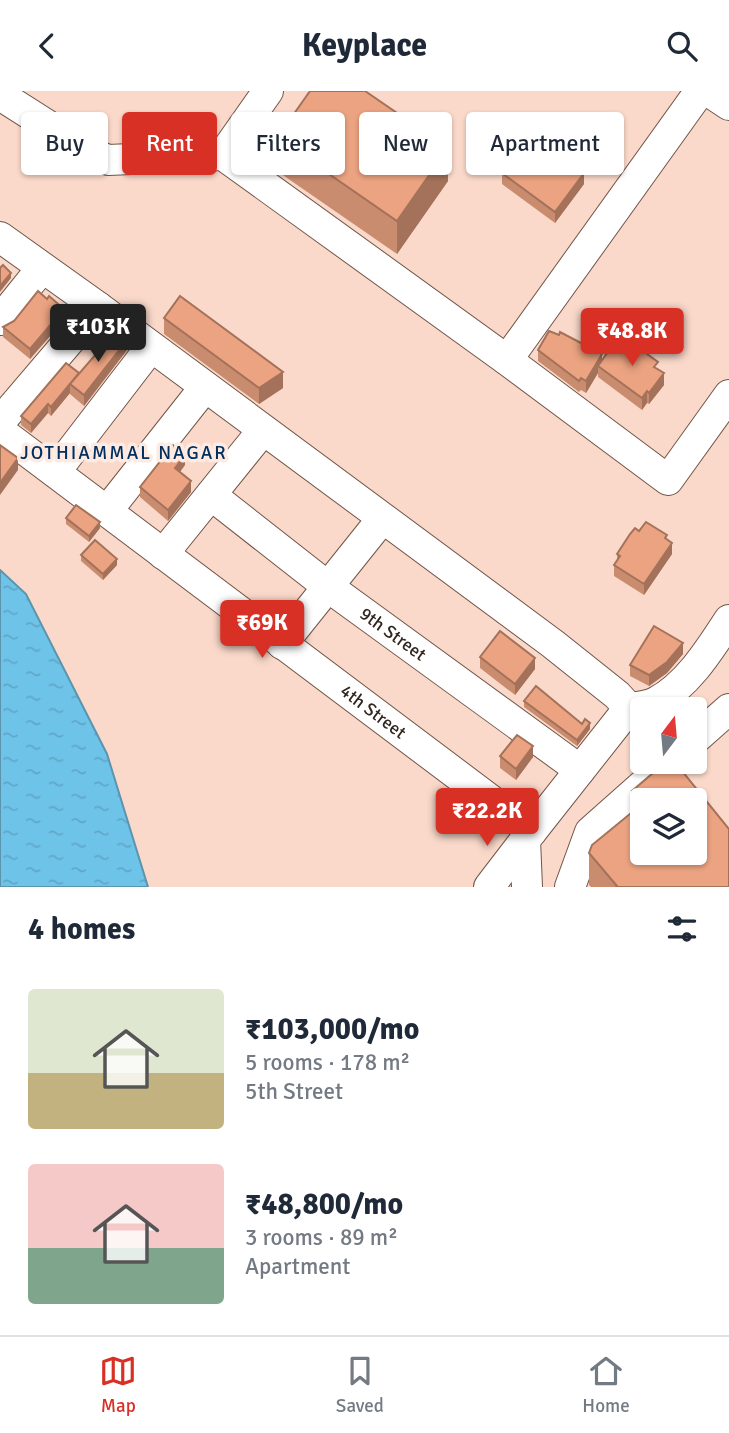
<!DOCTYPE html>
<meta charset="utf-8">
<style>
:root{--surface:#fff;--page:#f6f6f7;--text:#1f2937;--muted:#747a83;--line:#e0e1e3;--accent:#d93025}
body{margin:0;font-family:Signika,sans-serif;background:var(--page);color:var(--text);height:100vh;display:flex;flex-direction:column;font-size:26px;white-space:nowrap}
*{box-sizing:border-box;margin:0}
p{font-size:23px;color:var(--muted)}
.icon{flex:none;width:38px;height:38px;fill:none;stroke:currentColor;stroke-width:2;stroke-linecap:round;stroke-linejoin:round}
.map{position:relative;height:796px;overflow:hidden}
.drawer{display:flex;flex-direction:column;background:var(--surface);flex:1}
.drawer>*{flex:none}
.hud{position:absolute;left:21px;top:21px;width:688px;height:63px;display:flex;gap:14px}
.needle{width:46px;rotate:16deg}
.buttons{position:absolute;left:630px;top:606px;display:grid;gap:14px}
.buttons a{display:grid;place-items:center;width:77px;height:77px;border-radius:7px;background:var(--surface);box-shadow:0 2px 5px #0004;font-size:35px}
.price{position:absolute;translate:-50% -60px;padding:0 16px;border-radius:7px;background:var(--accent);color:#fff;font-size:23px;line-height:46px;filter:drop-shadow(0 2px 4px #0008)}
.price::after{content:'';position:absolute;left:50%;top:42px;width:21px;height:16px;margin-left:-10px;background:inherit;clip-path:polygon(0 0,100% 0,50% 100%)}
.price.selected{background:#222;color:#fff}
ul{padding:0;list-style:none}
li{display:flex;align-items:center;gap:21px;height:175px;padding:0 28px}
li span{display:grid;place-items:center;flex:none;width:196px;height:140px;border-radius:7px;color:#555}
li>.icon{margin-inline-start:auto}
span .icon{width:84px;height:84px;fill:#fffc;stroke-width:1}
li b{font-size:30px}
h2{display:flex;justify-content:space-between;align-items:center;height:84px;padding:0 28px;font-size:30px}
.pill{padding:0 24px;border-radius:7px;background:var(--surface);box-shadow:0 2px 5px #0004;font-size:24px;line-height:63px}
.pill.selected{background:var(--accent);color:#fff}
header{display:flex;justify-content:space-between;align-items:center;height:91px;padding:0 28px;background:var(--surface);font-size:32px;font-weight:800}
.menu{display:flex;justify-content:space-around;align-items:center;height:98px;border-top:2px solid var(--line);background:var(--surface);font-size:19px;color:var(--muted)}
.menu a{display:grid;justify-items:center;gap:4px}
.menu .selected{color:var(--accent)}
.map>svg:first-child{display:block}
</style>
<header><svg class="icon" aria-label="back" viewBox="0 0 24 24"><path d="M15 5l-7 7 7 7"/></svg>Keyplace<svg class="icon" aria-label="search" viewBox="0 0 24 24"><circle cx="10" cy="10" r="6"/><path d="M15 15l6 6"/></svg></header>
<div class="map">
<svg width="729" height="796" viewBox="0 0 729 796">
<defs>
<pattern id="water-ripples" width="26" height="14" patternUnits="userSpaceOnUse" patternTransform="scale(1.75)"><rect width="26" height="14" fill="#6ec3e9"/><path d="M2 4q2-2 4 0t4 0M15 11q2-2 4 0t4 0" fill="none" stroke="#60a7c8"/></pattern>
</defs>
<rect width="100%" height="100%" fill="#fad9ca"/>
<path fill="url(#water-ripples)" stroke="#5c94ad" stroke-width="2" d="M0 479 26 503 107 663 148 796H0Z"/>
<g fill="none" stroke-linecap="round" stroke-linejoin="round">
<defs>
<g id="minor">
<path d="M708 0 729 14"/>
<path d="M0 4 91 62 108 69 223 64 507 269 668 389 729 304"/>
<path d="M223 64 268 0"/>
<path d="M0 146 98 216 553 553 617 604 629 617 532 740"/>
<path d="M0 229 42 177"/>
<path d="M507 269 700 0"/>
<path d="M0 331 98 216"/>
<path id="s1" d="M0 340 532 740 525 749 527 796"/>
<path d="M55 381 151 256"/>
<path id="s2" d="M211 404 327 495 580 679"/>
<path d="M107 420 205 296"/>
<path d="M163 463 263 339"/>
<path d="M282 553 382 428"/>
<path d="M629 617C638 616 649 615 656 611 688 594 710 558 729 529"/>
<path d="M695 648 729 618"/>
<path d="M489 796 525 749"/>
<path d="M570 796 590 741 670 670"/>
</g>
</defs>
<use href="#minor" stroke="#715548" stroke-width="32"/>
<use href="#minor" stroke="#fff" stroke-width="30"/>
</g>
<path fill="#ca8c6f" d="M277 47 448 90 397 163 277 80Z
M502 82 584 93 555 132 502 93Z
M164 227 283 297 259 313 164 243Z
M64 229 30 268 3 246V236L14 230Z
M615 258 658 278 664 294 649 313 647 312 642 319 598 286V282L586 302 581 299 579 301 538 270V259L602 269Z
M127 259 84 315 70 303V302L51 325 48 322 31 342 21 334V325L79 283Z
M185 374 180 381 191 401 168 430 140 406V396Z
M66 427 100 437 89 451 66 433Z
M639 440 667 448 672 463 644 504 614 485V474L617 470V463Z
M81 464 117 474 103 489 81 470Z
M683 563 667 582 649 595 630 585V574Z
M480 566 535 578 515 604 480 577Z
M524 610 582 633 590 638 577 655 524 616Z
M500 665 533 666 516 689 500 677Z
M632 700 729 796H591L589 794V762L632 722Z"/>
<path fill="#a4725a" d="M448 57V90L397 163V130Z
M584 82V93L555 132V121Z
M11 182V187L0 201V195Z
M64 218V229L30 268V258Z
M127 249V259L84 315V304Z
M602 263V274L598 275V282L586 302V290Z
M283 281V297L259 313V297Z
M664 282V294L649 313V302Z
M70 293V302L51 325V316Z
M647 300V312L642 319V307Z
M48 313V322L31 342V333Z
M185 364V374L175 387V377Z
M18 367V379L0 404V392Z
M191 390V401L168 430V419Z
M100 431V437L89 451V445Z
M672 452V463L644 504V493Z
M117 468V474L103 489V483Z
M683 552V563L667 582 649 595V584Z
M535 567V578L515 604V593Z
M590 632V638L577 655V649Z
M533 655V666L516 689V678Z"/>
<path fill="#eba381" stroke="#a4725a" stroke-width="2" d="M310 0H365L448 57 397 130 277 47Z
M527 45 559 67 560 64 584 82 555 121 502 82Z
M3 174 11 182 0 195V177Z
M38 200 47 208 49 205 64 218 30 258 3 236 14 230Z
M180 205 283 281 259 297 164 227Z
M116 240 127 249 84 304 70 293Z
M549 240 559 244 560 241 602 263 586 290 581 287 579 290 538 259Z
M621 249 630 255 632 252 658 271 654 276 664 282 649 302 647 300 642 307 598 275 612 255 615 258Z
M66 272 79 282 51 316 48 313 31 333 21 325Z
M0 354 18 367 0 392Z
M173 354 185 364 175 377 191 390 168 419 140 396Z
M76 414 100 431 89 445 66 427Z
M646 431 667 444 665 447 672 452 644 493 614 474 620 465 617 463 630 443 635 437 639 440Z
M95 449 117 468 103 483 81 464Z
M654 535 683 552 667 571 649 584 630 574Z
M500 540 535 567 515 593 480 566Z
M536 595 582 633 585 628 590 632 577 649 524 610Z
M517 644 533 655 516 678 500 665Z
M667 670H674L729 738V796H616L617 795 589 762 592 754 642 713V761H695V709H642V713L632 700Z"/>
<g text-anchor="middle" stroke-width="7" stroke-linejoin="round" paint-order="stroke">
<g font-size="18" fill="#322620" stroke="#feeae0">
<text dy="6" stroke="none"><textPath href="#s2" startOffset="229">9th Street</textPath></text>
<text dy="6" stroke="none"><textPath href="#s1" startOffset="467">4th Street</textPath></text>
</g>
<g font-size="19" letter-spacing="2" fill="#002f60" stroke="#feeae0">
<text x="124" y="368">JOTHIAMMAL NAGAR</text>
</g>
</g>
</svg>
<div class="buttons">
<a><svg class="needle" viewBox="-14 -14 28 28"><path d="M0-13l5 13h-10z" fill="#e53935"/><path d="M0 13l5-13h-10z" fill="#747a83"/></svg></a>
<a><svg class="icon" aria-label="layers" viewBox="0 0 24 24"><path d="M12 4l9 5-9 5-9-5zM3 14l9 5 9-5"/></svg></a>
</div>
<b class="price selected" style="left:98px;top:273px">₹103K</b>
<b class="price" style="left:632px;top:277px">₹48.8K</b>
<b class="price" style="left:262px;top:569px">₹69K</b>
<b class="price" style="left:487px;top:757px">₹22.2K</b>
<div class="hud">
<a class="pill">Buy</a>
<a class="pill selected">Rent</a>
<a class="pill">Filters</a>
<a class="pill">New</a>
<a class="pill">Apartment</a>
</div>
</div>
<section class="drawer">
<h2>4 homes<svg class="icon" aria-label="filters" viewBox="0 0 24 24"><path d="M4 7h16M4 17h16"/><circle cx="9" cy="7" r="2"/><circle cx="15" cy="17" r="2"/></svg></h2>
<ul>
<li><span style="background:linear-gradient(#dfe7d0 60%,#c2b280 0)"><svg class="icon" aria-label="home" viewBox="0 0 24 24"><path d="M3 11l9-7 9 7M6 9v11h12V9"/></svg></span><div><b>₹103,000/mo</b><p>5 rooms · 178 m²</p><p>5th Street</p></div></li>
<li><span style="background:linear-gradient(#f6c9c9 60%,#7fa58c 0)"><svg class="icon" aria-label="home" viewBox="0 0 24 24"><path d="M3 11l9-7 9 7M6 9v11h12V9"/></svg></span><div><b>₹48,800/mo</b><p>3 rooms · 89 m²</p><p>Apartment</p></div></li>
</ul>
</section>
<nav class="menu">
<a class="selected"><svg class="icon" aria-label="map" viewBox="0 0 24 24"><path d="M3 6l6-2 6 2 6-2v14l-6 2-6-2-6 2zM9 4v14M15 6v14"/></svg>Map</a>
<a><svg class="icon" aria-label="saved" viewBox="0 0 24 24"><path d="M7 4h10v16l-5-4-5 4z"/></svg>Saved</a>
<a><svg class="icon" aria-label="home" viewBox="0 0 24 24"><path d="M3 11l9-7 9 7M6 9v11h12V9"/></svg>Home</a>
</nav>
